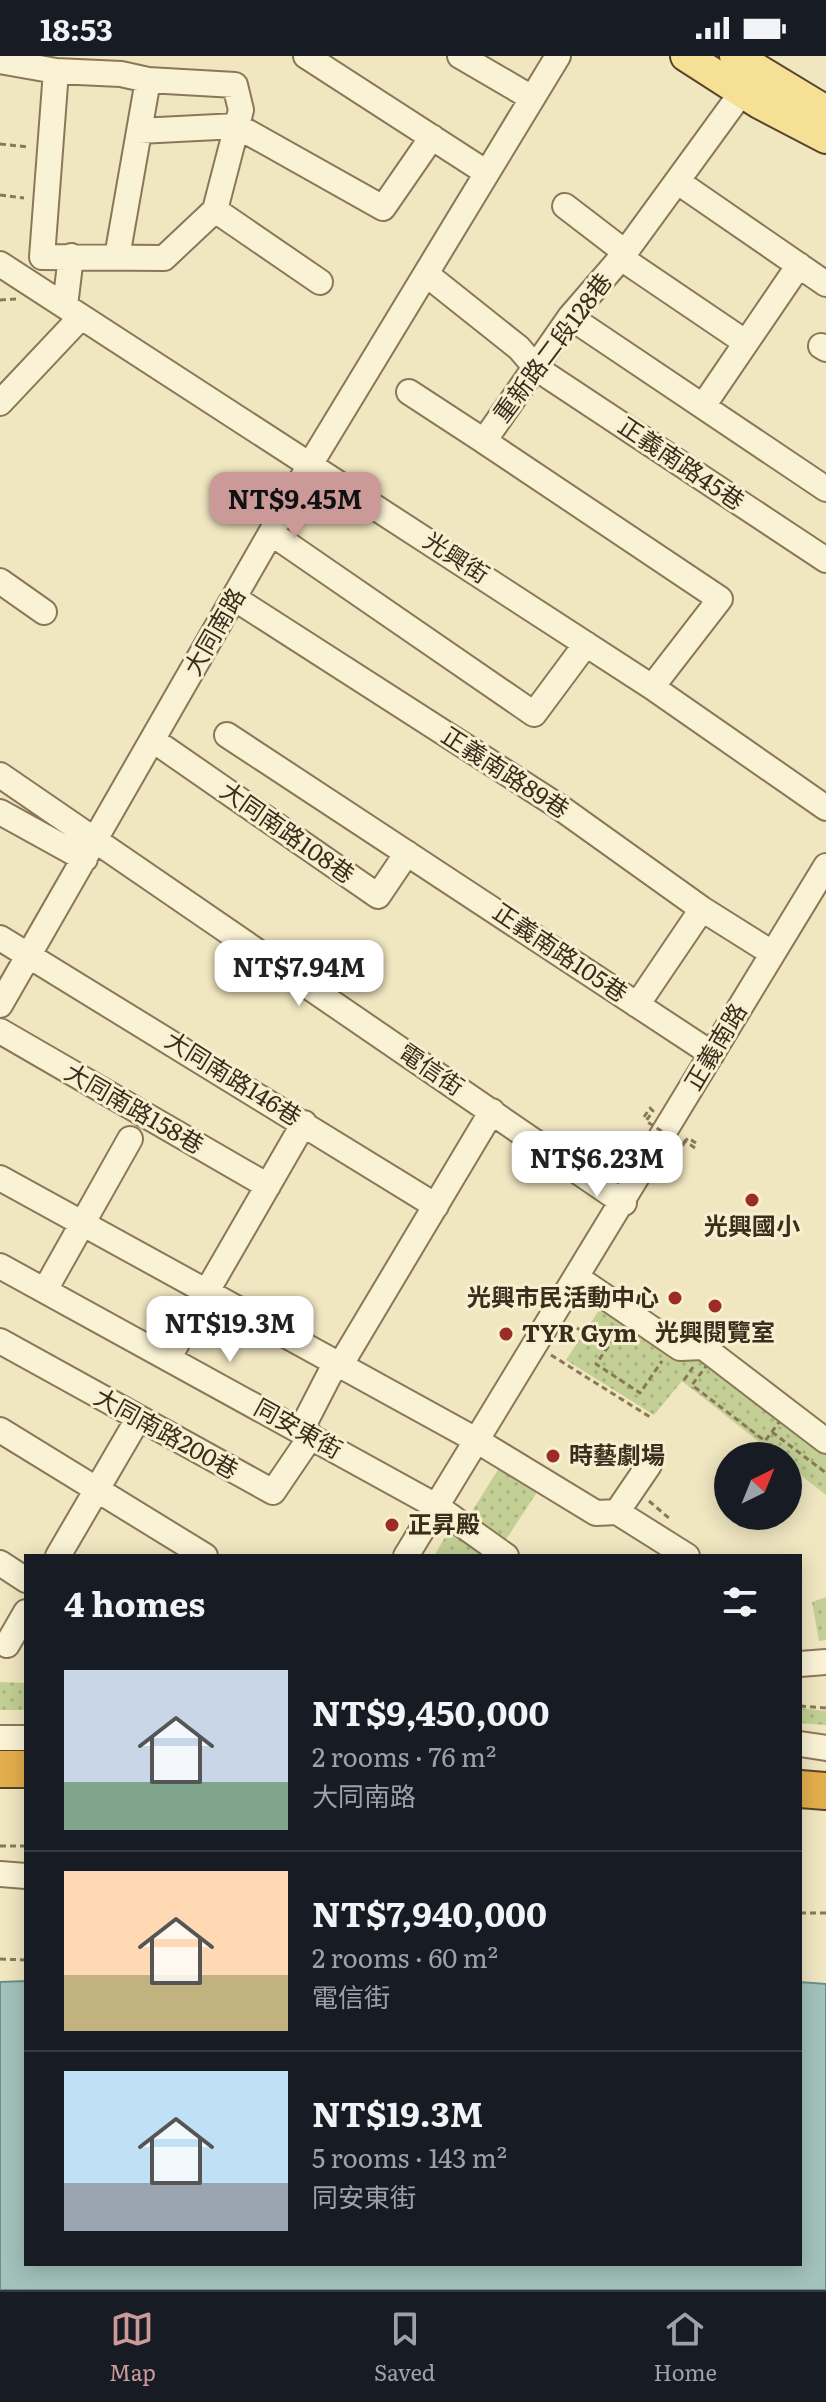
<!DOCTYPE html>
<meta charset="utf-8">
<style>
:root{--surface:#171b24;--page:#242831;--text:#f1f3f6;--muted:#9ea1a6;--line:#363941;--accent:#cb9a98}
body{margin:0;font-family:Literata,"Noto Sans TC",serif;background:var(--page);color:var(--text);height:100vh;display:flex;flex-direction:column;font-size:30px;white-space:nowrap}
*{box-sizing:border-box;margin:0}
p{font-size:26px;color:var(--muted)}
.icon{flex:none;width:44px;height:44px;fill:none;stroke:currentColor;stroke-width:2;stroke-linecap:round;stroke-linejoin:round}
.map{position:relative;flex:1;overflow:hidden}
.side{position:absolute;left:24px;top:1498px;width:778px;height:712px;display:flex;flex-direction:column;background:var(--surface);border-radius:0px;box-shadow:0 4px 20px #0003}
.side>*{flex:none}
.needle{width:52px;rotate:43deg}
.buttons{position:absolute;left:714px;top:1386px;display:grid;gap:16px}
.buttons a{display:grid;place-items:center;width:88px;height:88px;border-radius:50%;background:var(--surface);box-shadow:0 4px 20px #0003;font-size:40px}
.price{position:absolute;translate:-50% -68px;padding:0 18px;border-radius:16px;background:#fff;color:#222;font-size:26px;line-height:52px;filter:drop-shadow(0 2px 4px #0008)}
.price::after{content:'';position:absolute;left:50%;top:48px;width:24px;height:18px;margin-left:-12px;background:inherit;clip-path:polygon(0 0,100% 0,50% 100%)}
.price.active{background:var(--accent);color:#111}
ul{padding:0;list-style:none}
li{display:flex;align-items:center;gap:24px;height:200px;padding:0 40px}
li+li{border-top:2px solid var(--line)}
li span{display:grid;place-items:center;flex:none;width:224px;height:160px;border-radius:0px;color:#555}
li>.icon{margin-inline-start:auto}
span .icon{width:96px;height:96px;fill:#fffc;stroke-width:1}
li b{font-size:34px}
h2{display:flex;justify-content:space-between;align-items:center;height:96px;padding:0 40px;font-size:34px}
.status{display:flex;justify-content:space-between;align-items:center;height:56px;padding:0 40px;background:var(--surface);direction:ltr}
.status svg{height:22px;fill:currentColor}
.tabs{display:flex;justify-content:space-around;align-items:center;height:112px;border-top:2px solid var(--line);background:var(--surface);font-size:22px;color:var(--muted)}
.tabs a{display:grid;justify-items:center;gap:4px}
.tabs .active{color:var(--accent)}
.map>svg:first-child{display:block}
</style>
<div class="status"><b>18:53</b><svg viewBox="0 0 49 12"><path d="M0 12V9h3v3zM5 12V6h3v6zM10 12V3h3v9zM15 12V0h3v12zM26 1h20v11H26zM47 4h2v5h-2z"/></svg></div>
<div class="map">
<svg width="826" height="2234" viewBox="0 0 826 2234">
<defs>
<pattern id="grass-dots" width="8" height="8" patternUnits="userSpaceOnUse" patternTransform="scale(2)"><rect width="8" height="8" fill="#c3cf94"/><path d="M2 2h.1M6 6h.1" fill="none" stroke="#a8b27f" stroke-width="1.8" stroke-linecap="round"/></pattern>
</defs>
<rect width="100%" height="100%" fill="#f0e6c0"/>
<path fill="url(#grass-dots)" d="M605 1245 702 1296 826 1390V1439L788 1409V1400H777L682 1325 654 1359 566 1304Z
M501 1409 539 1433 505 1485 469 1460Z
M450 1473 490 1500H434Z
M826 1541V1584L819 1585 812 1546Z
M0 1626 26 1627V1654H0Z
M800 1652 826 1655V1669L800 1667Z"/>
<path fill="#a3c2bb" stroke="#6a908a" stroke-width="2" d="M26 1925V2208H800V1926L826 1928V2234H0V1926Z"/>
<g fill="none" stroke-linecap="round" stroke-linejoin="round">
<defs>
<path id="minor" d="M306 0 487 117
M460 0 532 42
M0 5 56 15 121 18 148 24 235 29 241 54 215 154 164 202 42 201 56 15
M139 75 237 70 383 152 432 81
M678 126 826 228
M565 150 625 196
M215 154 320 226
M117 201 148 24
M621 202 745 286
M0 208 652 631 826 752
M426 218 519 292 536 312 826 504
M65 250 71 200
M570 261 826 433
M821 290 826 293
M409 336 484 385
M0 347 81 261
M703 350 799 209
M271 477 534 658 586 588
M0 525 44 556
M234 542 558 750 702 853 772 897
M652 631 720 543 484 385 570 261 621 202 742 36
M227 679 712 998
M153 684 378 840 407 797
M0 719 624 1147
M0 756 85 803
M0 882 436 1150
M0 949 311 407 558 0
M637 949 702 853
M0 975 268 1130
M0 1122 476 1384 596 1457 617 1456 687 1500
M0 1210 436 1450 506 1500
M576 1221 680 1292 703 1291 826 1385
M45 1234 130 1083
M0 1285 273 1436 311 1380
M169 1301 304 1067
M341 1308 492 1055
M0 1374 205 1500
M301 1374 336 1306
M617 1456 649 1409
M58 1500 138 1363
M406 1500 826 810
M0 1507 26 1524
M7 1589 26 1556
M800 1608 826 1606
M0 1682H26
M800 1688 826 1692
M0 1818 26 1820"/>
<path id="major" d="M686 0 759 47 826 82
M735 0 826 55"/>
<path id="highway" d="M0 1713H26
M800 1733 826 1735"/>
</defs>
<use href="#minor" stroke="#8a7757" stroke-width="28"/>
<use href="#major" stroke="#57442c" stroke-width="34"/>
<use href="#highway" stroke="#57442c" stroke-width="40"/>
<path stroke="#8a7757" stroke-width="3" stroke-dasharray="6 4" stroke-linecap="butt" d="M0 88 29 91
M0 139 24 142
M0 244 16 243
M695 1092 685 1085 688 1082 696 1087
M577 1272 607 1292
M620 1274 596 1308 640 1337 662 1305
M551 1299 650 1361
M707 1309 780 1365 765 1385 692 1329Z
M684 1324 693 1311
M772 1376 826 1417
M649 1445 670 1463
M800 1650 826 1652
M0 1790H26
M800 1857H826
M0 1903 26 1904"/>
<use href="#minor" stroke="#faf2d4" stroke-width="24"/>
<use href="#major" stroke="#f6e095" stroke-width="30"/>
<use href="#highway" stroke="#e4ae4c" stroke-width="36"/>
<path stroke="#8a7757" stroke-width="3" stroke-dasharray="6 4" stroke-linecap="butt" d="M644 1061 650 1052 653 1055 646 1065 683 1089 685 1085"/>
</g>
<g fill="#9c2d24" stroke="#f7efd0" stroke-width="3">
<circle cx="752" cy="1144" r="8"/>
<circle cx="675" cy="1242" r="8"/>
<circle cx="715" cy="1250" r="8"/>
<circle cx="506" cy="1278" r="8"/>
<circle cx="553" cy="1400" r="8"/>
<circle cx="392" cy="1469" r="8"/>
</g>
<g text-anchor="middle" stroke-width="6" stroke-linejoin="round" paint-order="stroke">
<g font-size="24" fill="#392d1c" stroke="#f7efd0">
<text transform="translate(553 292) rotate(-53)" y="8">重新路二段128巷</text>
<text transform="translate(681 408) rotate(34)" y="8">正義南路45巷</text>
<text transform="translate(456 502) rotate(33)" y="8">光興街</text>
<text transform="translate(215 576) rotate(-60)" y="8">大同南路</text>
<text transform="translate(505 717) rotate(33)" y="8">正義南路89巷</text>
<text transform="translate(287 777) rotate(35)" y="8">大同南路108巷</text>
<text transform="translate(560 897) rotate(34)" y="8">正義南路105巷</text>
<text transform="translate(716 991) rotate(-59)" y="8">正義南路</text>
<text transform="translate(431 1014) rotate(34)" y="8">電信街</text>
<text transform="translate(233 1023) rotate(32)" y="8">大同南路146巷</text>
<text transform="translate(134 1053) rotate(30)" y="8">大同南路158巷</text>
<text transform="translate(298 1373) rotate(29)" y="8">同安東街</text>
<text transform="translate(166 1378) rotate(29)" y="8">大同南路200巷</text>
</g>
<g font-size="24" font-weight="bold" fill="#392d1c" stroke="#f7efd0" text-anchor="start">
<text x="752" y="1179" text-anchor="middle">光興國小</text>
<text x="659" y="1250" text-anchor="end">光興市民活動中心</text>
<text x="715" y="1285" text-anchor="middle">光興閱覽室</text>
<text x="522" y="1286">TYR Gym</text>
<text x="569" y="1408">時藝劇場</text>
<text x="408" y="1477">正昇殿</text>
</g>
</g>
</svg>
<div class="buttons">
<a><svg class="needle" viewBox="-14 -14 28 28"><path d="M0-13l5 13h-10z" fill="#e53935"/><path d="M0 13l5-13h-10z" fill="#9ea1a6"/></svg></a>
</div>
<b class="price active" style="left:295px;top:484px">NT$9.45M</b>
<b class="price" style="left:299px;top:952px">NT$7.94M</b>
<b class="price" style="left:597px;top:1143px">NT$6.23M</b>
<b class="price" style="left:230px;top:1308px">NT$19.3M</b>
<section class="side">
<h2>4 homes<svg class="icon" aria-label="filters" viewBox="0 0 24 24"><path d="M4 7h16M4 17h16"/><circle cx="9" cy="7" r="2"/><circle cx="15" cy="17" r="2"/></svg></h2>
<ul>
<li><span style="background:linear-gradient(#c9d6e8 70%,#7fa58c 0)"><svg class="icon" aria-label="home" viewBox="0 0 24 24"><path d="M3 11l9-7 9 7M6 9v11h12V9"/></svg></span><div><b>NT$9,450,000</b><p>2 rooms · 76 m²</p><p>大同南路</p></div></li>
<li><span style="background:linear-gradient(#ffd9b3 65%,#c2b280 0)"><svg class="icon" aria-label="home" viewBox="0 0 24 24"><path d="M3 11l9-7 9 7M6 9v11h12V9"/></svg></span><div><b>NT$7,940,000</b><p>2 rooms · 60 m²</p><p>電信街</p></div></li>
<li><span style="background:linear-gradient(#bfe0f5 70%,#9aa5b1 0)"><svg class="icon" aria-label="home" viewBox="0 0 24 24"><path d="M3 11l9-7 9 7M6 9v11h12V9"/></svg></span><div><b>NT$19.3M</b><p>5 rooms · 143 m²</p><p>同安東街</p></div></li>
</ul>
</section>
</div>
<nav class="tabs">
<a class="active"><svg class="icon" aria-label="map" viewBox="0 0 24 24"><path d="M3 6l6-2 6 2 6-2v14l-6 2-6-2-6 2zM9 4v14M15 6v14"/></svg>Map</a>
<a><svg class="icon" aria-label="saved" viewBox="0 0 24 24"><path d="M7 4h10v16l-5-4-5 4z"/></svg>Saved</a>
<a><svg class="icon" aria-label="home" viewBox="0 0 24 24"><path d="M3 11l9-7 9 7M6 9v11h12V9"/></svg>Home</a>
</nav>
